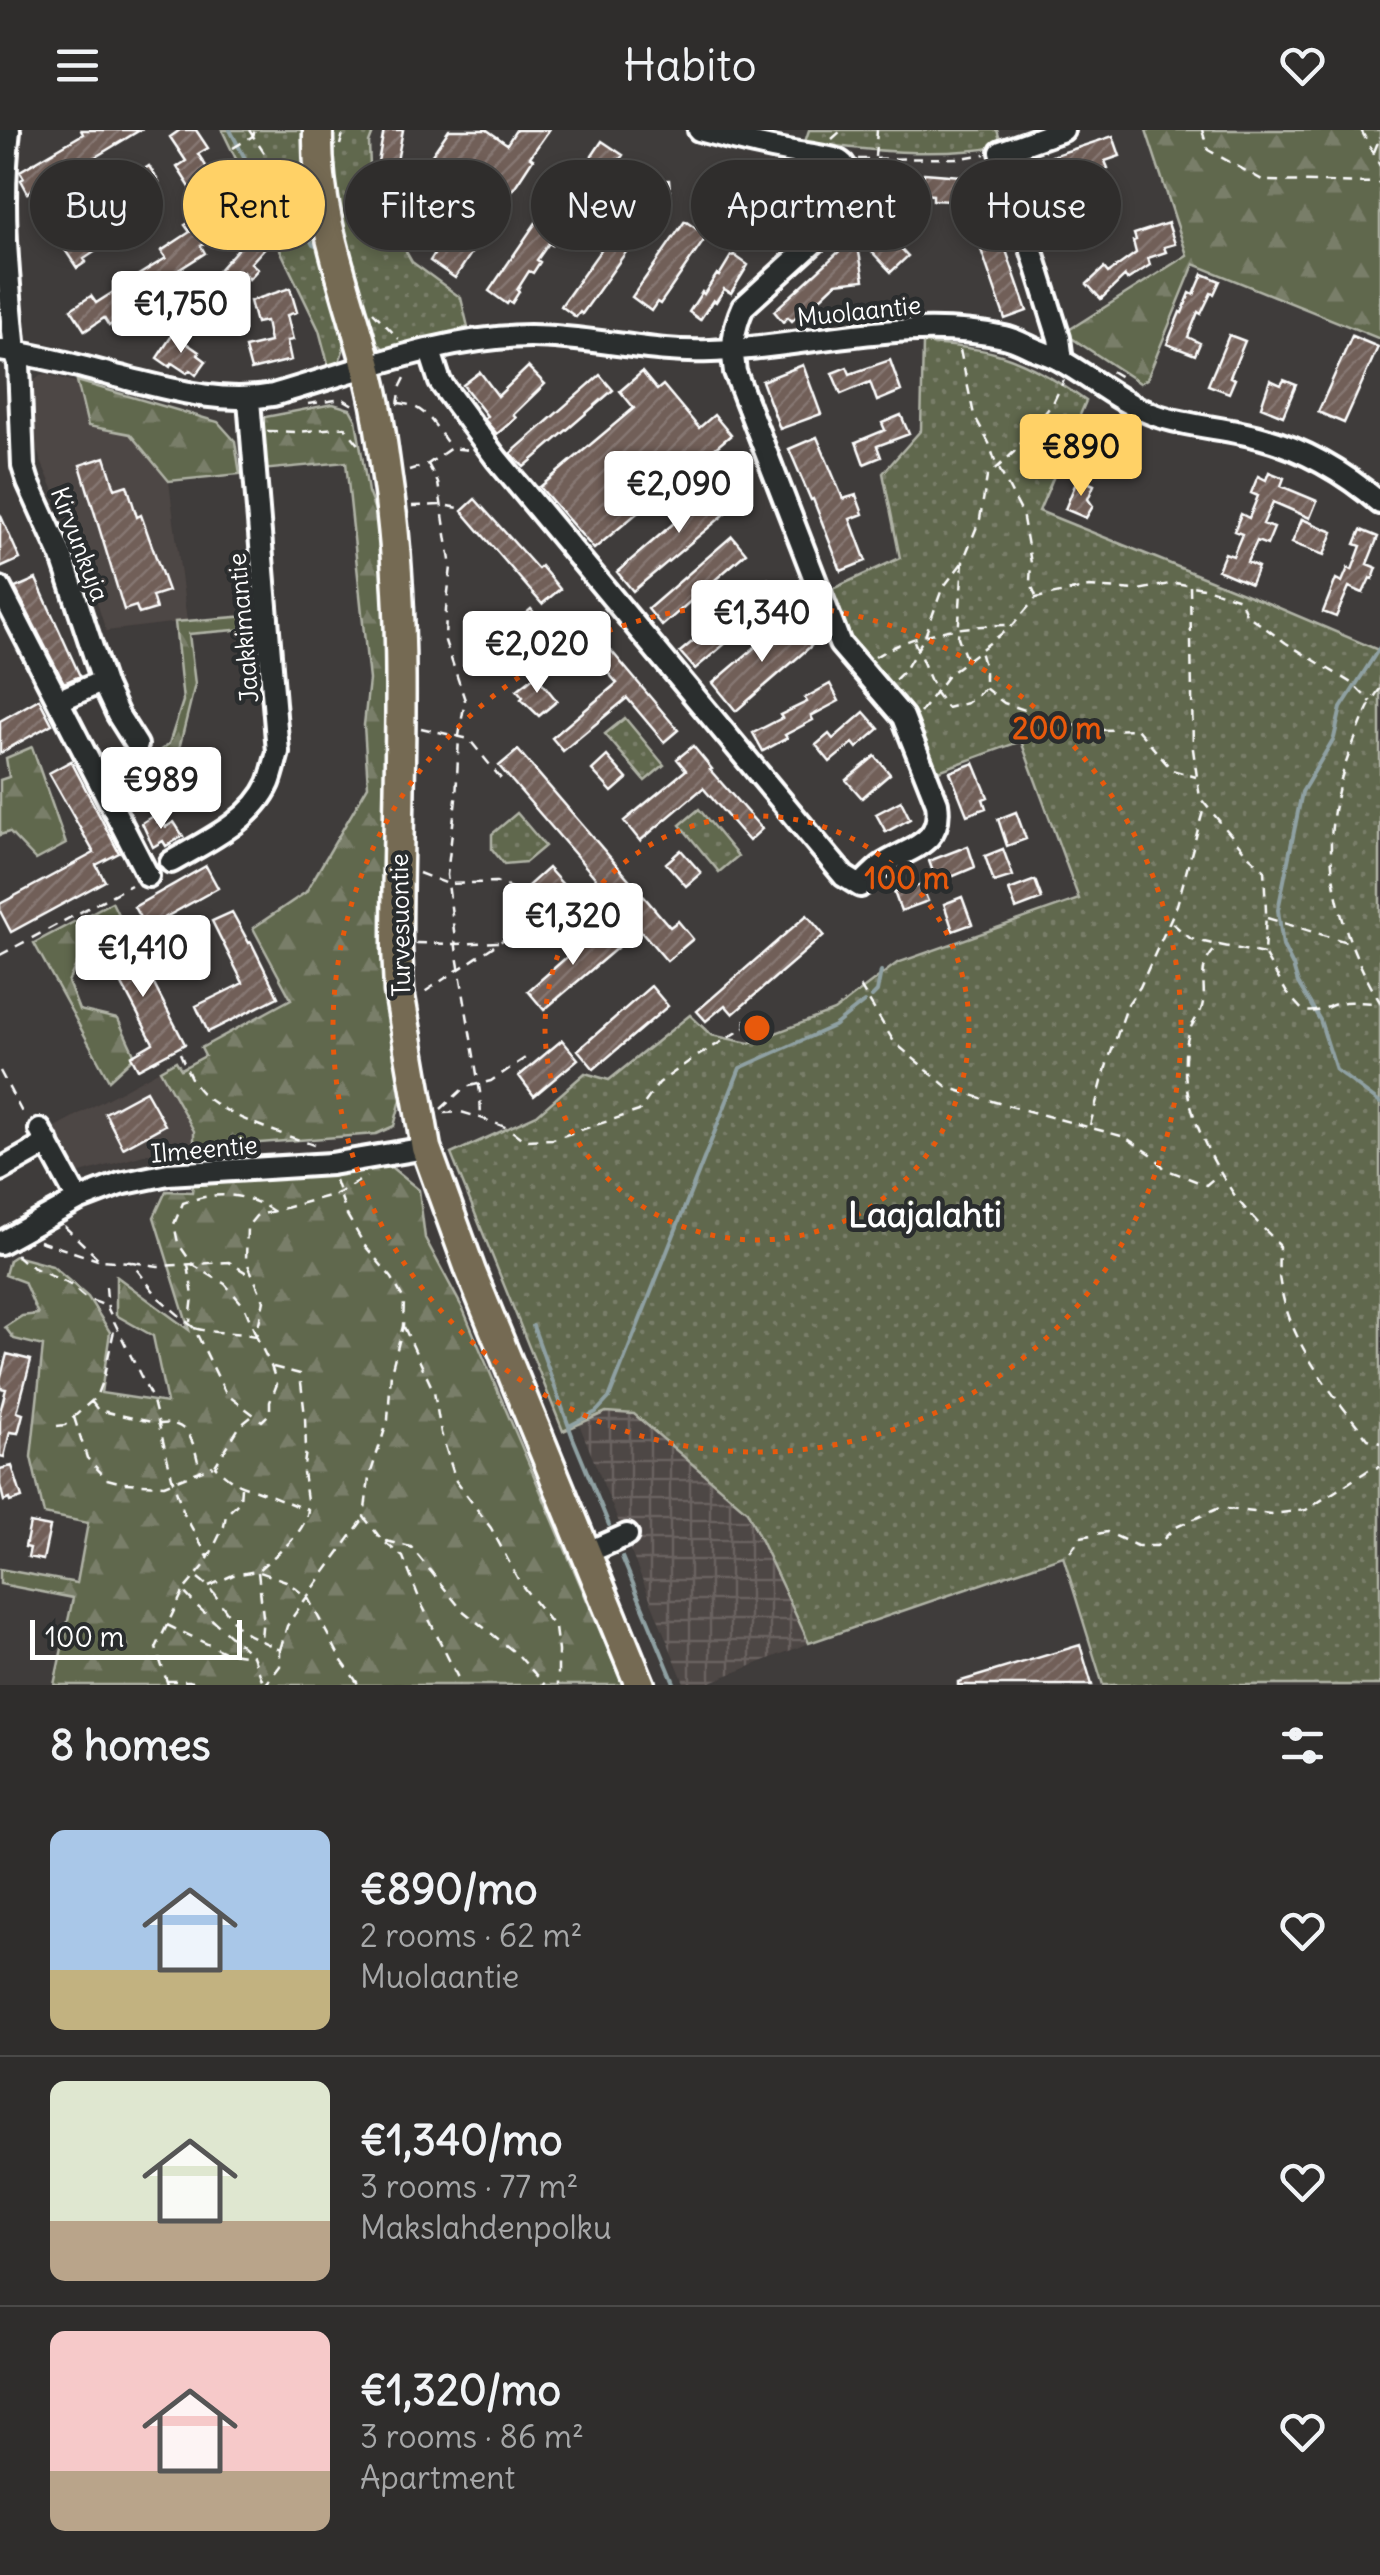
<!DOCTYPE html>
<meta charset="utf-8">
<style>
:root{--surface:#2f2d2c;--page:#3b3938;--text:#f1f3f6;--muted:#a7a8a9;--line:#4a4948;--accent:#ffd166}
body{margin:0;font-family:Delius,sans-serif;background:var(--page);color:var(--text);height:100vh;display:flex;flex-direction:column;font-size:38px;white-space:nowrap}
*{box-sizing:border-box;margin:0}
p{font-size:32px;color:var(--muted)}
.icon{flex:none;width:55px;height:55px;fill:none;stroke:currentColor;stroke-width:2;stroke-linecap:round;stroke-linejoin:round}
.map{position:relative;height:1555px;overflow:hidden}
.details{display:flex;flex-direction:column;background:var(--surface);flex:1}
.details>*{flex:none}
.top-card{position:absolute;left:30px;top:30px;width:1320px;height:90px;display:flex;gap:20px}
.scale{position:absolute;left:30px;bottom:25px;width:212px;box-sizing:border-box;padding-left:10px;border:5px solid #fff;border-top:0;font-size:28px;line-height:35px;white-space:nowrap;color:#fff;-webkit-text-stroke:8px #2a2d2e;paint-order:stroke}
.price{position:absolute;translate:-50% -85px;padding:0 22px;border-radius:10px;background:#fff;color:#222;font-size:32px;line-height:65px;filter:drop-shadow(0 2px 5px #0008)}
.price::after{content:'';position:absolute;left:50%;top:60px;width:30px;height:22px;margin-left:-15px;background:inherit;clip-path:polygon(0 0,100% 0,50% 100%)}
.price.on{background:var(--accent);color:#111}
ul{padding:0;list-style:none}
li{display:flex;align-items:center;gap:30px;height:250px;padding:0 50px}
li+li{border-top:2px solid var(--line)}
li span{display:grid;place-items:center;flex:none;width:280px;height:200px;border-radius:15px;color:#555}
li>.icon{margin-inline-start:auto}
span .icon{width:120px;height:120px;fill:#fffc;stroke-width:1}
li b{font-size:42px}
h2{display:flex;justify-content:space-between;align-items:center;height:120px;padding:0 50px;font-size:42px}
.tag{padding:0 35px;border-radius:45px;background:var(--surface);box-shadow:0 5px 15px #0003,0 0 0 2px var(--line);font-size:35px;line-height:90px}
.tag.on{background:var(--accent);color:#111}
header{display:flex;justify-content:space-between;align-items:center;height:130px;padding:0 50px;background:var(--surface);font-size:45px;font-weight:600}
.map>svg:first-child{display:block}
</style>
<header><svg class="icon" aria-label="menu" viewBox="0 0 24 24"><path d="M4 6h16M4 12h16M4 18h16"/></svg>Habito<svg class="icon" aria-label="heart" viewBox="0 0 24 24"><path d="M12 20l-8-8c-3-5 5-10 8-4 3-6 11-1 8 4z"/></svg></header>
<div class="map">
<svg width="1380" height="1555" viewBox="0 0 1380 1555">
<defs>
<pattern id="industrial-grid" width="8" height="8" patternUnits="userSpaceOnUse" patternTransform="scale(2.5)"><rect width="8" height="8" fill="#4e4644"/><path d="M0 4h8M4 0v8" fill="none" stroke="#696260"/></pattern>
<pattern id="forest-firs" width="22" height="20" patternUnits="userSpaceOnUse" patternTransform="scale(2.5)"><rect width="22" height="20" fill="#61674e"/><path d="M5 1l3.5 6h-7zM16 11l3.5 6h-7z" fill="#797e69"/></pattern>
<pattern id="park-dots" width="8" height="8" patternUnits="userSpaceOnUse" patternTransform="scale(2.5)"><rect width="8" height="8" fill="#61674e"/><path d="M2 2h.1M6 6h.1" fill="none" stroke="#797e69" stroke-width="1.8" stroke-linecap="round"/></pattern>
<pattern id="building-hatch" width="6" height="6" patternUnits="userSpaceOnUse" patternTransform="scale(2.5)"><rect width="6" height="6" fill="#715f59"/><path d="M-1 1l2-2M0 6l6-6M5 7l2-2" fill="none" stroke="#867772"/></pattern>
</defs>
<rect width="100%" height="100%" fill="#3f3c3b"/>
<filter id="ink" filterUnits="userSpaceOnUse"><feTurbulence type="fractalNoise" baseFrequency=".01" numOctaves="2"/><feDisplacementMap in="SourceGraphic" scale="20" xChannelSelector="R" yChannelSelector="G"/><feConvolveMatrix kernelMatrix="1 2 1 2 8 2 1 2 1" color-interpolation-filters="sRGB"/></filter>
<g filter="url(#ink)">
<path fill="#4e4644" d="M46 244 218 292 235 311 240 344 169 352 187 491 106 501 80 420 40 329 31 300 28 261 30 254 40 245Z
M160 940 194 1001V1018L158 1021 77 1044 51 999Z"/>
<path fill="url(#industrial-grid)" d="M606 1282 634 1284 747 1381 809 1513 703 1555H685L579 1294Z"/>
<path fill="url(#forest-firs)" stroke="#b0b3a6" stroke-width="2.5" d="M1146 0H1380V209L1194 134 1147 249 1140 253 1064 203 1187 125Z
M77 251 218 292 235 311 240 344 169 351 130 304 88 296Z
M333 274 350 279 356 290 368 362 382 399 393 526 403 962 394 996 376 1004 194 1018V1001L160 940 176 931 181 939 205 926 201 918 291 869 253 798 306 762 368 656 364 595 369 550 346 332 261 340 255 289Z
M261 485 258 498 189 504 195 554 179 619 117 661 112 654 169 614 183 571 175 492Z
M32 617 66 714 36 730 9 702 0 705V650L9 647 6 628Z
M112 772 126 801 101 814 85 816 68 852 79 880 118 889 135 926 109 950 34 813Z
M391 1037 419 1060 425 1108 463 1179 623 1555H54L73 1468 0 1454V1439L77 1453 88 1393 44 1384 31 1327 43 1216 14 1209 5 1197 22 1186 38 1184 24 1152 5 1145 9 1130 15 1126 52 1136 88 1167 110 1202 101 1263 167 1273 153 1206 116 1185V1146L189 1200 154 1087 166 1061 192 1062 194 1048 288 1045Z"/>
<path fill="url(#park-dots)" stroke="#b0b3a6" stroke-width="2.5" d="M222 0H308L323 125 344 216C342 226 340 234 329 238L319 200Z
M327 0H374L369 13 371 60 412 132 461 168 468 197 413 212 391 221 385 220 374 210 336 85Z
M809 0H997L1002 16C942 28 866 21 805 12Z
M923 213C946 216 972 217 994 223 1028 232 1057 251 1086 271L1039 381 1265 472 1378 520 1380 517V1555H1103L1063 1426 809 1513 747 1381 634 1284 606 1282 563 1301 451 1024 537 985 585 943 609 950 690 885 711 905 749 913 834 881 897 833 1079 769 1021 611 933 643 848 512 828 461 900 428 883 343 921 300Z
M625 588 664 635 645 651 605 604Z
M699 679 738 726 719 742 680 695Z
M517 683 545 716 526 732 504 734 492 719V704Z"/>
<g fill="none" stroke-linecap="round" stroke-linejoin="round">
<path stroke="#8fa1a3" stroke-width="4" d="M230 0 268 72 273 76
M281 82 296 84 313 115 319 117
M1380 517 1341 578 1334 608 1302 662 1278 780 1283 816 1293 836 1298 853 1320 890 1336 940 1380 973
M872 867 877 862 881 841
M533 1196 573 1308 609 1395
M569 1296 596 1282 609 1268 740 938 834 896 864 872
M622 1427 675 1555"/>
</g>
<path fill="url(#building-hatch)" stroke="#fff" stroke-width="2.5" d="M81 0H140L34 64 32 60 28 63 21 50 24 48 20 41 83 4Z
M180 0H196L208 18 198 24 233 77 221 85 229 98 201 116 205 123 177 141 181 148 148 170 153 177 132 190 128 183 109 196 104 188 85 201 71 179 91 166 96 173 115 161 119 168 141 153 137 146 166 128 161 121 190 102 185 95 214 77 202 56 193 62 177 37 186 31 170 7Z
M384 0H403L391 62 373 59Z
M449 0H487L507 14 516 0H549L530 27 533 29 455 148 430 131 450 100 418 78 406 96 391 85Z
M1113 6 1120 26 1105 31 1108 38 1082 47 1079 40 1059 47 1052 26Z
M602 11 623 25 610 43 590 29Z
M149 36 159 52 133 69 135 73 116 84 127 101 115 108 93 72Z
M924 43 973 47 972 59 960 58 959 67 951 66V71L933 70V65L922 64Z
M718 45 727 52 720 62 742 78 729 96 700 76 703 72 700 71Z
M893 45 914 67 904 77 900 73 887 86 870 68Z
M669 50 671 72 658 73 646 89 648 91 582 184 580 182 576 187 561 176 634 73 647 83 646 51Z
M561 56 579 69 576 72 580 75 552 115 549 113 537 130 540 132 533 143 529 141 517 160 519 162 512 173 509 171 507 174 489 161Z
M1065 74 1077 107 1054 115 1042 83Z
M73 85 96 121 84 129 86 132 77 138 50 97 59 91 61 93Z
M873 89 908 126 891 142 856 105Z
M685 91 707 106 660 174 657 172 651 181 632 167Z
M1168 93 1175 114 1164 117 1166 122 1148 128 1150 135 1127 150 1125 146 1101 169 1087 154 1104 138 1108 143 1136 123 1133 111 1136 110 1134 104Z
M999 100 1027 181 1005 189 977 108Z
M254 101 268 114 251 133 258 139 249 149 243 142 214 174 200 161Z
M856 106 864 150 836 153 817 171 821 175 808 188 806 185 801 190 797 186 792 191 788 187 783 192 774 181Z
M734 125 748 135 731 163 724 159 716 172 713 170 700 190 689 182 702 162 704 164 717 144 719 146 731 126Z
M1203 144 1220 151 1214 164 1211 163 1201 184 1198 182 1188 207 1200 213 1195 225 1167 214 1180 182 1182 183 1190 163 1194 165Z
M290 158 297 182 287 185 293 210 287 211 291 230 251 240 245 218 270 212 266 191 256 193 250 171Z
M173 204 199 222 198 225 206 231 196 245 190 240 187 243 172 233 170 237 157 228Z
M1229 205 1245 211 1230 247 1235 249 1229 263 1208 255Z
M1352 206 1378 217 1344 293 1318 282Z
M890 230 901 261 877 271 870 252 841 264 832 243 847 237 850 244Z
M803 235 821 284 780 299 762 251Z
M528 237 545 254 513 285 516 288 497 304 484 289 487 286 463 255 480 242 498 266Z
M642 242 657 260 663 255 699 298 714 285 731 305 594 419 540 357 634 278 620 261Z
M600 245 613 260 524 337 511 323Z
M1270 250 1281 255 1284 250 1296 255 1283 286 1261 277Z
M901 285 909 304 877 316 881 327 864 334 856 312 885 300 882 293Z
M817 307 843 369 856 365 863 384 850 389 866 431 841 441 813 369 811 370 789 319Z
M105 327 115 359 127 355 137 387 141 385 168 461 152 466 156 479 139 484 136 476 124 480 80 335Z
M1269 342 1284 348 1281 356 1317 371 1310 388 1273 372 1263 394 1274 398 1267 415 1257 411 1247 432 1258 437 1251 454 1218 440 1225 423 1233 426 1242 404 1234 401 1241 384 1249 388 1258 366 1251 363 1258 346 1266 350Z
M1078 348 1094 355 1088 369 1093 376 1086 388 1065 379Z
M740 351 750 363 633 461 617 442 703 368 709 376Z
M475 369 538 439 541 436 560 459 542 474 462 381Z
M0 384 20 429 0 438Z
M1302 389 1333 402 1324 425 1292 413Z
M1361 400 1378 407 1367 434 1377 438 1373 449 1370 448 1363 463 1349 457 1336 487 1323 482 1336 449 1342 452 1348 438 1352 440 1361 416 1355 414Z
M732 406 746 423 662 496 648 479Z
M36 449 80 546 64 553 15 458Z
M768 449 782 466 695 539 680 522Z
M531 479 542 492 493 534 482 521Z
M581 485 678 600 664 612 627 568 563 621 552 608 617 553 568 497Z
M788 489 811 516 736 581 713 553Z
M536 545 557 571 539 586 521 569 523 567 517 560Z
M830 554 839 571 811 586 813 590 785 605 787 608 763 621 753 603 782 588 780 585 807 572 805 568Z
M39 569 52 594 0 623V591Z
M864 582 879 599 857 618 853 613 830 632 816 615 829 604 833 609Z
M693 616 712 639 710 640 762 699 749 711 703 658 640 711 624 691 686 640 677 629Z
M518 620 670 797 678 791 693 809 667 831 499 636Z
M607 626 627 649 612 662 592 640Z
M875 626 890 644 862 668 846 650Z
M71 631 119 723 96 735 105 751 11 802 0 781V774L94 723 49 643Z
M974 633 988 667 983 669 986 678 967 685 950 642Z
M901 671 910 689 886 702 876 684Z
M1016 682 1026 709 1007 716 998 689Z
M153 686 157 692 162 690 166 697 174 692 183 706 166 716 163 711 153 717 142 693Z
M968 716 975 737 937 753 929 731Z
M1003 719 1013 746 994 752 985 726Z
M681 720 701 743 686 756 666 733Z
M206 736 218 758 146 798 134 777Z
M548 738 565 757 527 790 511 771Z
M1035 750 1042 769 1016 779 1009 760Z
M921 754 928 771 901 781 894 762 904 758 907 762Z
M962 767 972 794 953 801 944 774Z
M232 782 249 813 251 812 278 867 208 902 196 876 243 853 212 791Z
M807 785 824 805 733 884 725 875 706 891 697 881Z
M601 797 618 817 544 880 528 861Z
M126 801 185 914 138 939 131 926 153 913 101 814Z
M651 856 668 876 594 939 578 920Z
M562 910 578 929 534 966 519 946Z
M146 961 165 995 123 1018 105 983Z
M7 1224 31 1230 17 1282 23 1284 18 1303 10 1302 4 1327 0 1326V1282L6 1259 0 1258V1250Z
M12 1336 22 1368 10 1372 9 1369 4 1371 0 1355V1339Z
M30 1393 50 1397 43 1430 28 1427 30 1418 25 1417Z
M1080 1515 1092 1555H958V1552Z"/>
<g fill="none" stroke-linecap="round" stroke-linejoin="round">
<defs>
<path id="minor" d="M9 0C0 75 8 147 15 222L19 234 23 336 28 352 62 427 105 557 118 585 137 615
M0 220C44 226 86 238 128 249 177 261 222 274 273 265 356 241 442 207 530 206 591 206 650 224 711 221 808 217 907 186 1004 207 1014 209 1023 214 1032 218 1041 222 1051 225 1060 230 1094 249 1119 273 1158 286 1191 297 1228 298 1262 308 1306 320 1345 343 1380 373
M430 221 440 252 496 328 844 746 860 756C868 748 875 740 884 734 912 717 943 713 937 673L903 587 840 514 735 242C731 218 733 199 743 177L843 86C850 70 856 49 843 34 836 27 822 27 813 25 774 20 737 10 699 0
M1062 231 1059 208 1001 22 1063 0
M0 458 148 746
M58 571 103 551
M171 732C205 712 252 691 269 653 273 643 275 632 278 622L249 270
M40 1000 78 1070
M0 1040 48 1013
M0 1113 78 1070 120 1054 168 1044 331 1034 426 1018
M586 1423 627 1405"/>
<path id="major" d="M318 0C316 85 346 156 367 236 377 272 382 311 387 348 410 504 397 660 397 817L399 861 426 1018 471 1142 640 1555"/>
</defs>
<use href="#minor" stroke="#fff" stroke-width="28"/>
<use href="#major" stroke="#fff" stroke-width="35"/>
<path stroke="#fff" stroke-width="2.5" stroke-dasharray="10 8" stroke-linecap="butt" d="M249 0 303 82
M1202 0 1208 20 1264 51 1380 53
M1361 0 1380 36
M832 9 842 0
M340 15 344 0
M233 18 253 6 255 0
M1374 22 1380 7
M875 27 877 0
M858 29 961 28 985 24
M263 84 304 70
M373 182 399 209
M960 220 974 285 989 313 995 331 1022 383 1031 433 1030 452 1036 466
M1111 241 1126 250
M399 273C428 276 434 296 451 318
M308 274 343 269 353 275
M398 275 401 256 407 244
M267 301 298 302 345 297 360 316
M428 334 438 353 451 437 446 479 445 511 465 570 459 606 456 669 447 745 457 825 480 962 481 988
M409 340 428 334 451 318 470 320
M412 376 442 375 459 378
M1190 456 1193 619 1200 668 1247 724 1264 739 1266 781 1264 824 1287 863 1303 881C1322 884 1328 874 1345 872 1356 871 1368 874 1380 872
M914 511 936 563 947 578 967 573 985 558V539L980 521
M875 527C914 502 966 495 1011 495
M966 529 958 507 963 431 980 389 987 347 1014 322 1053 273 1064 250
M895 550 905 540 925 506 942 459 962 433
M985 558 1004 573 1067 594 1098 600 1137 599 1172 640 1196 647
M1380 559C1367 575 1361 595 1353 614 1341 644 1332 678 1331 711 1330 767 1352 826 1380 872
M920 583 949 544 1013 495 1036 468 1089 457 1138 460 1175 453 1209 459 1240 469 1246 484 1286 513 1353 554 1371 572
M421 598 469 609 503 651
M419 743 448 754 496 752 513 759C503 773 509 792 506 808L420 865
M1267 788 1350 813
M1172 793 1191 809 1217 815
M416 813 456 814 498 812
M1264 824 1219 815C1192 841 1210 854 1201 880 1198 887 1192 893 1190 900 1173 952 1201 1013 1228 1055 1241 1077 1261 1096 1279 1114 1279 1124 1278 1135 1279 1146 1287 1210 1329 1260 1368 1309L1380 1313
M0 825 131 755
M860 856 894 912 947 957 984 969 1125 1007 1154 1026 1165 1039 1206 1055 1219 1044
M180 923C185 935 190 949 198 959 221 986 280 1003 314 1015
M0 941 25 988
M441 979 465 957 491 951 525 928
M444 983 461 982 481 988 508 998 524 1010 553 1009 639 981 659 953 691 930 746 897 745 882
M1090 995 1107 934 1128 874 1140 857 1177 775 1205 674
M335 1050 347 1085 365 1116 392 1148 404 1170 403 1196 391 1242 388 1290 369 1348 364 1387 382 1410 403 1427 421 1473 458 1548 459 1555
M64 1096 100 1130 131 1132 159 1168 194 1198 226 1264 262 1291 270 1283V1272L277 1254 271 1236 256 1206 264 1171 246 1130 247 1097 256 1086 339 1063 366 1047
M39 1111 98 1130
M16 1124C26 1137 50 1145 65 1152 73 1155 77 1162 84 1167 92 1172 98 1171 106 1177
M132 1132 158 1136 229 1132 250 1145
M188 1135 193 1166 190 1192
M106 1157 108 1179 153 1271 173 1351 184 1384 208 1427
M404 1197 434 1262 441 1303 456 1351 491 1398 520 1453 555 1498 558 1521V1555
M194 1198C214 1204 234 1201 255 1206
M256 1205 244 1176 225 1154 193 1135 178 1113 174 1094 183 1073C216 1061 244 1062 273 1081
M273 1237 300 1244 305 1286 306 1321 303 1342 308 1377
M91 1271 98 1280 160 1294C191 1289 194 1316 200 1340
M74 1287 87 1328 107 1349 123 1353 164 1355 213 1336
M251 1287 240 1296 215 1336C236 1357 241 1354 267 1364 282 1369 293 1376 308 1379 306 1404 276 1424 257 1441
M57 1296 65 1295 96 1267 104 1246 115 1196
M241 1357 240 1371 226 1385 224 1396 205 1435 183 1461 198 1477 253 1526 264 1555
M386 1411 411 1417 462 1480 518 1525 545 1555
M1070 1422 1081 1407 1107 1402 1137 1416H1157L1174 1398 1219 1378 1271 1384 1306 1380 1372 1338 1380 1337
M258 1442 263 1486 261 1509
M198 1448C216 1461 224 1481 238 1497 245 1505 270 1514 280 1520V1536L266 1554
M209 1456 233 1445 257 1441 286 1451 308 1468 342 1531 359 1555
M167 1495 224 1522 252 1526
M280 1520 287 1496 294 1485 364 1388
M166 1551H189L203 1555
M168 1555 156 1518 183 1462"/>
<use href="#minor" stroke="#2a2d2e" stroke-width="20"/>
<use href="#major" stroke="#746b52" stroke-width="28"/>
</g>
</g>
<g fill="none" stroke="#e8590c" stroke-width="5" stroke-dasharray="5 10">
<circle cx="757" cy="898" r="212"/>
<circle cx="757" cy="898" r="424"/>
</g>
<g text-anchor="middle" stroke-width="9" stroke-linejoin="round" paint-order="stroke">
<g font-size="25" fill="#fff" stroke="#2a2d2e">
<text transform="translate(859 181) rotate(-6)" y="9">Muolaantie</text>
<text transform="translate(80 414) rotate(69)" y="9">Kirvunkuja</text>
<text transform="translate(243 498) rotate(-95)" y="9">Jaakkimantie</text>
<text transform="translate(400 795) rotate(-91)" y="9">Turvesuontie</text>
<text transform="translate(204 1019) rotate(-5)" y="9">Ilmeentie</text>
</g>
<g font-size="35" font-weight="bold" fill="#fff" stroke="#2a2d2e">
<text x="925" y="1097">Laajalahti</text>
</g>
</g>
<circle cx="757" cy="898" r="15" fill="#e8590c" stroke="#2a2d2e" stroke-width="5"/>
<g font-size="30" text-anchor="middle" font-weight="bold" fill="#e8590c" stroke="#2a2d2e" stroke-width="9" stroke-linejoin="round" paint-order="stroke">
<text x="1057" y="609">200 m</text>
<text x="907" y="759">100 m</text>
</g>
</svg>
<div class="scale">100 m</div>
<b class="price" style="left:181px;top:226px">€1,750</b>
<b class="price on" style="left:1081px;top:369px">€890</b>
<b class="price" style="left:679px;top:406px">€2,090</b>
<b class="price" style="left:762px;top:535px">€1,340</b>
<b class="price" style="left:537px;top:566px">€2,020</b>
<b class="price" style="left:161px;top:702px">€989</b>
<b class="price" style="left:573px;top:838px">€1,320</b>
<b class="price" style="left:143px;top:870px">€1,410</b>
<div class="top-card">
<a class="tag">Buy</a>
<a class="tag on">Rent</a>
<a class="tag">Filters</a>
<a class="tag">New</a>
<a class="tag">Apartment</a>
<a class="tag">House</a>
</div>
</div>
<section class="details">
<h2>8 homes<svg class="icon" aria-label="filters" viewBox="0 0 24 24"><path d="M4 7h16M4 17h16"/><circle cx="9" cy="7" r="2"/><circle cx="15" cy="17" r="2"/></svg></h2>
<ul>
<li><span style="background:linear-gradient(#a9c7e8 70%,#c2b280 0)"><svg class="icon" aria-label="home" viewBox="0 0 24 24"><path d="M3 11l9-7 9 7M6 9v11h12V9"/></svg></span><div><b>€890/mo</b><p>2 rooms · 62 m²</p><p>Muolaantie</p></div><svg class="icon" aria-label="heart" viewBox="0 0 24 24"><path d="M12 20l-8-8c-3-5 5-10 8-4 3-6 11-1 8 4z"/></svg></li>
<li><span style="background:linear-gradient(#dfe7d0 70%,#b9a48a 0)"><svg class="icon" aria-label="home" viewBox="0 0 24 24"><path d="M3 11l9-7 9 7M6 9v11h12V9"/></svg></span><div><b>€1,340/mo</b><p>3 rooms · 77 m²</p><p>Makslahdenpolku</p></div><svg class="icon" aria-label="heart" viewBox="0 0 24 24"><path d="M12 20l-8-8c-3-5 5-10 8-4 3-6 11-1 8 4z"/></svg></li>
<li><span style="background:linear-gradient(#f6c9c9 70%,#b9a48a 0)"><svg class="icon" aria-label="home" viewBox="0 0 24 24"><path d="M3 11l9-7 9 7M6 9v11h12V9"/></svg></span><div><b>€1,320/mo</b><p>3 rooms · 86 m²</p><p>Apartment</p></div><svg class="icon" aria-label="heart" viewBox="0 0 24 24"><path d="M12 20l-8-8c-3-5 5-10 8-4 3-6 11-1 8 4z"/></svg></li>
</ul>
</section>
